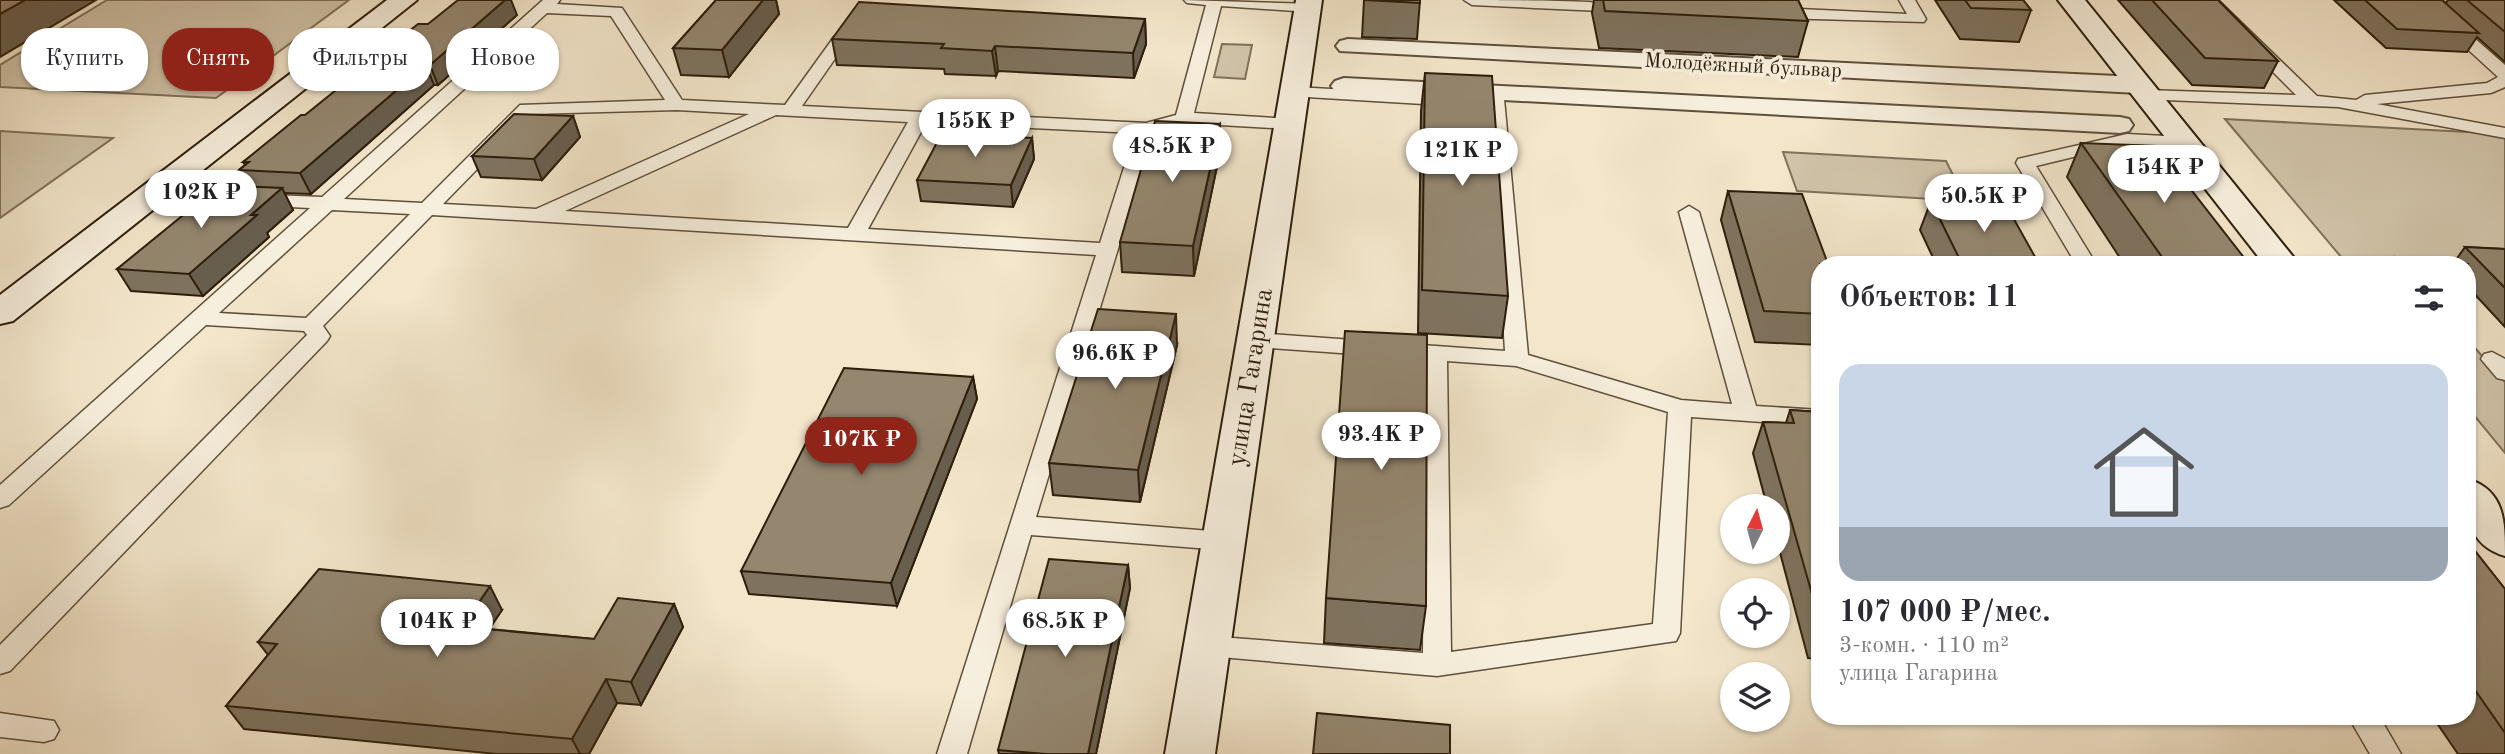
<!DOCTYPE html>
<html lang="ru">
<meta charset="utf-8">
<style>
:root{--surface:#fff;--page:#f2f2f3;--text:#2b2b33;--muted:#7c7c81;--accent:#8f2418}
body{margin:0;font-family:"Old Standard TT",serif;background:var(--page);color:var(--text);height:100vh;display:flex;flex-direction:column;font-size:26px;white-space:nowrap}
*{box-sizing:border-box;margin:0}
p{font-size:23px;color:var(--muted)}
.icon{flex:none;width:38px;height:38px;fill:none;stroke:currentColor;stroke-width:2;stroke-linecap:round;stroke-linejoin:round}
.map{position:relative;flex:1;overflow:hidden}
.sheet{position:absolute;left:1811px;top:256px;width:665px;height:469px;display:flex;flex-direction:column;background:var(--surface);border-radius:28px;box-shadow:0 2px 5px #0004}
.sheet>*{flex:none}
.banner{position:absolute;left:21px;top:28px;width:665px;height:63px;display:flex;gap:14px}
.needle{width:46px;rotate:6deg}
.fabs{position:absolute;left:1720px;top:494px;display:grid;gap:14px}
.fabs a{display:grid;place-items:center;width:70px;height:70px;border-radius:50%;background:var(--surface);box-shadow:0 2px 5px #0004;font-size:35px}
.price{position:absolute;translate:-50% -60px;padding:0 16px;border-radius:24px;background:#fff;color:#222;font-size:23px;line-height:46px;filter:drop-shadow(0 2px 4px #0008)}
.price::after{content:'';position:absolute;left:50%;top:42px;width:21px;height:16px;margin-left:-10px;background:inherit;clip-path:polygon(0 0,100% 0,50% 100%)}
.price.current{background:var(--accent);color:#fff}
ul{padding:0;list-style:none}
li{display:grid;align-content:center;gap:14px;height:371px;padding:0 28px}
li span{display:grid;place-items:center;height:217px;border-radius:21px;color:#555}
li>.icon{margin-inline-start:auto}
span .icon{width:126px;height:126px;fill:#fffc;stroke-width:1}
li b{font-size:30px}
h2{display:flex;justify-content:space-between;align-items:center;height:84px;padding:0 28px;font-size:30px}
.tag{padding:0 24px;border-radius:28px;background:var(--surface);box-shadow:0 2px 5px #0004;font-size:24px;line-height:63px}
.tag.current{background:var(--accent);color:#fff}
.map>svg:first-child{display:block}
</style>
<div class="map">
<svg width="2505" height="754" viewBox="0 0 2505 754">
<rect width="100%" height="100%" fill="#f3e6cb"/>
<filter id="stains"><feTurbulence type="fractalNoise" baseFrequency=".00286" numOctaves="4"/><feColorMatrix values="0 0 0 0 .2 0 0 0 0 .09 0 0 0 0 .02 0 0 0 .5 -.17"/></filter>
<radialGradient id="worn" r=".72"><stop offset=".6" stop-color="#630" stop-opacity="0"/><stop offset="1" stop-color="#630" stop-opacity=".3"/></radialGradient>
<path fill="#d1c4aa" stroke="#7f715a" stroke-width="2" d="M107 0H349L216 98 0 87V65Z
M1222 44 1252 45 1245 79 1214 77Z
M2225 119 2505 134V264L2395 257 2400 264H2347Z
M0 131 113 138 0 218Z
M1783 152 1946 161 1966 201 1797 191Z
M2468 340 2505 382V453L2468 408Z"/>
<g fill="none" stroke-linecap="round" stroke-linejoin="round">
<defs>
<path id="service" d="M543 0H560L557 4 622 8 682 100 785 105 834 37 840 35 848 40 802 106 1146 123 1176 115 1206 5 1187 3 1184 0 1315 4V10L1309 12 1221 6 1194 113 1291 119 1300 124 1291 129 1184 123 1154 131 1036 517 1223 532 1232 534 1236 541 1232 548 1223 550 1031 535 967 754H937L1096 255 432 215 323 326 330 336 327 341 10 671 0 674V645L307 335 304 331 206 325 9 505 0 508V485L310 208 154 200 144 194 147 190 322 197ZM547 13 611 16 665 100 520 105 422 203 344 199ZM677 110 749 114 536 209 443 204 531 114ZM776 115 908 122 848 228 565 211ZM926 123 1135 133 1100 243 868 229ZM332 210 410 214 306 318 219 313Z
M1464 0C1489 0 1619 0 1631 7L1623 12 1472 5Z
M1899 0H1915L1926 19 1924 22 1776 18 1768 13 1776 8 1907 14Z
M2201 0H2218L2317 96 2356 100 2365 95 2487 83 2498 77 2414 0H2431L2505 65V87L2491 93 2377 104 2505 128V138L2338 107 2140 99 2137 95 2146 90 2296 95Z
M1296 87 1504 99 1528 355 1681 400 1732 404 1679 212 1689 206 1699 212 1756 406 1820 410V426L1691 417 1680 633 1676 641 1437 676 1197 655 1193 647 1197 639 1207 636 1423 653 1425 359 1255 347 1244 340 1247 335 1255 333 1505 351 1490 108 1290 96 1287 92ZM1447 361 1516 366 1668 412 1653 624 1451 652Z
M2127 134 2184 137 2193 142 2184 147 2127 144 2036 166 2096 264H2076L2016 163 2018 159Z
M2492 352 2505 359V380L2497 378 2481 359 2484 354Z
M0 713 54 721 59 730 54 739 44 742 0 737Z
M2348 716H2379L2401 754H2370Z"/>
<path id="pedestrian" d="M1348 39 2138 77 2147 80 2151 85 2147 90 2138 93 1340 51 1336 46 1340 41Z
M1344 78 2120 117 2129 119 2133 125 2129 131 2120 133 1335 91 1331 86 1335 81Z"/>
<path id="secondary" d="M387 0H417L13 321 0 324V295Z
M1296 0H1322L1215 754H1165Z
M2058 0H2085L2299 264H2264Z
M2468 479C2505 491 2505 521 2505 556 2467 545 2465 513 2468 479Z"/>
</defs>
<use href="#service" stroke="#5e503b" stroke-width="3"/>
<use href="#pedestrian" stroke="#5e503b" stroke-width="4"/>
<use href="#secondary" stroke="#2d1e0b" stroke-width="4"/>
<use href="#service" fill="#f7efdd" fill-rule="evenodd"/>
<use href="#pedestrian" fill="#f7efdd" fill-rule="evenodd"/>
<use href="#secondary" fill="#f7efdd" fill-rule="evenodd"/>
</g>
<path fill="#7f735f" stroke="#2d1e0b" stroke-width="2" d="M716 0H776L779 14 729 77 681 75 673 48Z
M1364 0H1420L1417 39 1362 37Z
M1594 0H1798L1808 21 1798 57 1599 48 1592 13Z
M1935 0H2023L2031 10 2019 42 1960 39Z
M2118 0H2218L2278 61 2264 88 2192 85Z
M2334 0H2442L2446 3 2448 0H2505V62L2477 37 2467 52 2386 48Z
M517 15 438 85H434L311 194 284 193 293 210 267 233 269 237 203 296 131 291 117 269 248 187 239 170 245 165 243 162 305 115Z
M1145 19 1146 44 1134 78 998 71 996 76 945 74 944 69 837 65 832 39Z
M1425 73 1508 296 1502 338 1418 333 1421 111Z
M573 116 580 137 542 180 481 177 472 156Z
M1220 124V152L1194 276 1122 272 1120 242Z
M1032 138 1034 159 1013 207 921 201 917 180Z
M2081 143 2249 264H2124L2067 177Z
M1728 191 1820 264V345L1755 342 1721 220Z
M1931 201 2039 264H1936L1920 230Z
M2465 247 2505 249V327L2468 287V264H2453Z
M1177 345 1140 502 1053 495 1049 463Z
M973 377 977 399 897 606 749 594 741 571Z
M1790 410 1820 412V659L1808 658 1778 545V506H1767L1753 453 1763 422 1786 423Z
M2468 542 2505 589V754H2458L2432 716H2468Z
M1128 565 1130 588 1096 754H999L998 750Z
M1326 598 1426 606 1420 650 1324 643Z
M674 604 683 627 641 705 617 703 589 754H497L244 729 226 706 268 655 258 642 502 610 489 629 594 639Z"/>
<path fill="#685e4e" stroke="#2d1e0b" stroke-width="2" d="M25 0H96L0 57V14Z
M505 0H511L517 15 438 85 430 65Z
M763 0H776L779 14 729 77 722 50Z
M1145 19 1146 44 1134 78 1133 53Z
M995 46 998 71 996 76 992 51Z
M426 65 434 85 311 194 300 173Z
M573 116 580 137 542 180 534 159Z
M1220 124V152L1194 276 1193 246Z
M1032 138 1034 159 1013 207 1011 185Z
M282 188 293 210 267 233 269 237 203 296 189 274 251 215Z
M1176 314 1177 345 1140 502 1138 470Z
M973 377 977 399 897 606 891 583Z
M1128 565 1130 588 1096 754H1088Z
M490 586 502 610 475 650 462 627Z
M674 604 683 627 641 705 631 682Z
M606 679 617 703 589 754H580L572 739Z"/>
<path fill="#94866f" stroke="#2d1e0b" stroke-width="2" d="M0 0H25L0 14Z
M458 0H505L430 65H426L300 173 239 170 249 162H243L301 115H305L418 24H428Z
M716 0H763L722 50 673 48Z
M1364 0H1420V3Z
M1603 0H1798L1808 21 1605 11Z
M1965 0H2023L2031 10 1971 8Z
M2152 0H2218L2278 61 2205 58Z
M2365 0H2442L2479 33 2397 29Z
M2467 0H2505V32Z
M859 2 1145 19 1133 53 995 46 992 51 941 48 944 44 832 39Z
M1425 73 1492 76 1508 296 1422 290Z
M514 114 573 116 534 159 472 156Z
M1155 121 1220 124 1193 246 1120 242Z
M942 133 1032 138 1011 185 917 180Z
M2081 143 2157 146 2249 264H2167Z
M220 185 282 188 251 215H257L189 274 117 269Z
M1728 191 1802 194 1828 264H1820V314L1764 311Z
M1931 201 2006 205 2039 264H1962Z
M2465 247 2505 249V288Z
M1098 309 1176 314 1138 470 1049 463Z
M1345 331 1427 335 1426 606 1326 598Z
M844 368 973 377 891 583 741 571Z
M1790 410 1820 412V622L1763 422 1794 423Z
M2468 542 2505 589V733L2468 680Z
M1049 559 1128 565 1088 754H1046L998 750Z
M319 569 490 586 462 627 594 639 618 598 674 604 631 682 606 679 572 739 226 706 277 644 258 642Z
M1317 713 1450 725V754H1313Z"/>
<g text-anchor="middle" stroke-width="7" stroke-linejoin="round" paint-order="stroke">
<g font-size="21" fill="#2d1e0b" stroke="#f7efdd">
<text transform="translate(1743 65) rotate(3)" y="7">Молодёжный бульвар</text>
</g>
<g font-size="26" fill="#2d1e0b" stroke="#f7efdd">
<text transform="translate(1249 377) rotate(-81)" y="9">улица Гагарина</text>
</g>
</g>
<rect width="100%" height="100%" filter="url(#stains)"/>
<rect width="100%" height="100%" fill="url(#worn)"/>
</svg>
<div class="fabs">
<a><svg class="needle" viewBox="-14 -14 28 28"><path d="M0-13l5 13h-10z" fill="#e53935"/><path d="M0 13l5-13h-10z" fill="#7c7c81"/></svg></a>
<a><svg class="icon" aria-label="locate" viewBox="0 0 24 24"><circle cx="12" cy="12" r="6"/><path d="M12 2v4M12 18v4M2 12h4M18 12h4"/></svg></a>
<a><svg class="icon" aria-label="layers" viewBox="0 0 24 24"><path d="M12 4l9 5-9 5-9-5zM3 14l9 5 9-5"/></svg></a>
</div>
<b class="price" style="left:975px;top:159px">155K ₽</b>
<b class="price" style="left:1172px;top:184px">48.5K ₽</b>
<b class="price" style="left:1462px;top:188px">121K ₽</b>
<b class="price" style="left:2164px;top:205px">154K ₽</b>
<b class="price" style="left:201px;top:230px">102K ₽</b>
<b class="price" style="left:1984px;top:234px">50.5K ₽</b>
<b class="price" style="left:1115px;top:391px">96.6K ₽</b>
<b class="price" style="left:1381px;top:472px">93.4K ₽</b>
<b class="price current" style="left:861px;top:477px">107K ₽</b>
<b class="price" style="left:437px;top:659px">104K ₽</b>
<b class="price" style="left:1065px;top:659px">68.5K ₽</b>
<div class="banner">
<a class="tag">Купить</a>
<a class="tag current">Снять</a>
<a class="tag">Фильтры</a>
<a class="tag">Новое</a>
</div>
<section class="sheet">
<h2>Объектов: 11<svg class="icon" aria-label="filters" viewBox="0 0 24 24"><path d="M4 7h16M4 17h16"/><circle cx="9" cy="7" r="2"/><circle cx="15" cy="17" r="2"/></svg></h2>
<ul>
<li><span style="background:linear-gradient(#c9d6e8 75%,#9aa5b1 0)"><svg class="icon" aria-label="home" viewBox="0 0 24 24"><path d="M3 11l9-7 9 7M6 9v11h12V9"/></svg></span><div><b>107 000 ₽/мес.</b><p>3-комн. · 110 m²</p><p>улица Гагарина</p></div></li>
</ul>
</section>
</div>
